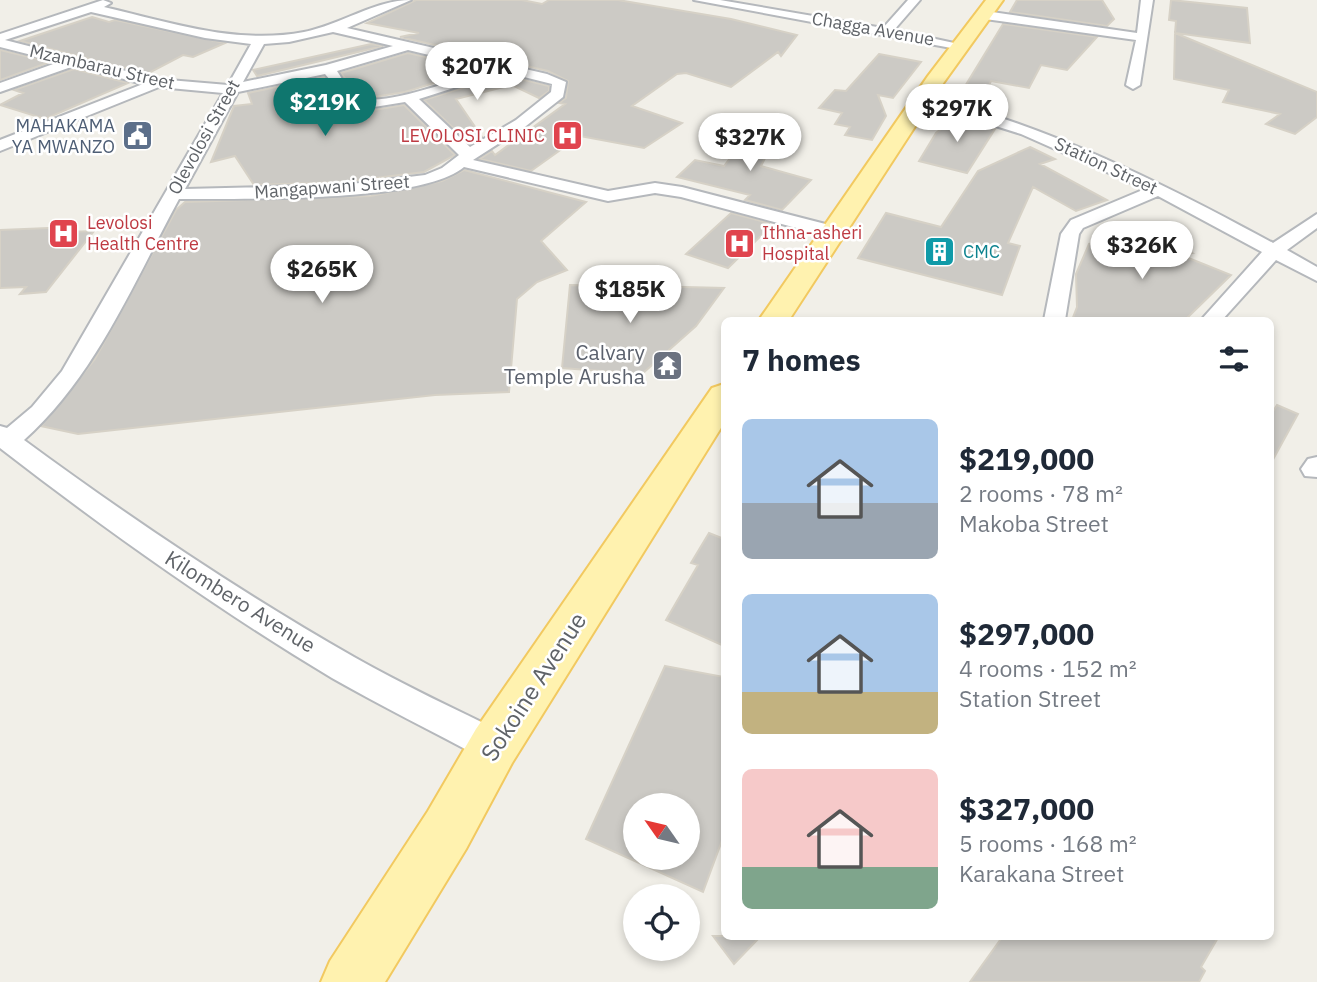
<!DOCTYPE html>
<meta charset="utf-8">
<style>
:root{--surface:#fff;--page:#f2f2f3;--text:#1f2937;--muted:#747a83;--accent:#0f766e}
body{margin:0;font-family:"IBM Plex Sans",sans-serif;background:var(--page);color:var(--text);height:100vh;display:flex;flex-direction:column;font-size:26px;white-space:nowrap}
*{box-sizing:border-box;margin:0}
p{font-size:23px;color:var(--muted)}
.icon{flex:none;width:38px;height:38px;fill:none;stroke:currentColor;stroke-width:2;stroke-linecap:round;stroke-linejoin:round}
.map{position:relative;flex:1;overflow:hidden}
.drawer{position:absolute;left:721px;top:317px;width:553px;height:623px;display:flex;flex-direction:column;background:var(--surface);border-radius:10px;box-shadow:0 4px 10px #0003}
.drawer>*{flex:none}
.needle{width:46px;rotate:304deg}
.fabs{position:absolute;left:623px;top:793px;display:grid;gap:14px}
.fabs a{display:grid;place-items:center;width:77px;height:77px;border-radius:50%;background:var(--surface);box-shadow:0 4px 10px #0003;font-size:35px}
.price{position:absolute;translate:-50% -60px;padding:0 16px;border-radius:24px;background:#fff;color:#222;font-size:23px;line-height:46px;filter:drop-shadow(0 2px 4px #0008)}
.price::after{content:'';position:absolute;left:50%;top:42px;width:21px;height:16px;margin-left:-10px;background:inherit;clip-path:polygon(0 0,100% 0,50% 100%)}
.price.selected{background:var(--accent);color:#fff}
ul{padding:0;list-style:none}
li{display:flex;align-items:center;gap:21px;height:175px;padding:0 21px}
li span{display:grid;place-items:center;flex:none;width:196px;height:140px;border-radius:10px;color:#555}
li>.icon{margin-inline-start:auto}
span .icon{width:84px;height:84px;fill:#fffc;stroke-width:1}
li b{font-size:30px}
h2{display:flex;justify-content:space-between;align-items:center;height:84px;padding:0 21px;font-size:30px}
.map>svg:first-child{display:block}
</style>
<div class="map">
<svg width="1317" height="982" viewBox="0 0 1317 982">
<rect width="100%" height="100%" fill="#f1efe8"/>
<path fill="#cccac5" stroke="#d6d1c6" stroke-width="2" fill-rule="evenodd" d="M416 0H522L542 4 549 0H618L731 19 797 35 781 56 778 52 731 87 686 73 677 74 632 106 682 123 644 148 580 136 531 171 480 159 492 151 495 155 565 104 559 103 566 98 568 81 548 71 400 37 419 33 367 23Z
M1017 0H1102L1114 19 1107 26 1010 12Z
M1171 0 1247 8 1250 43 1175 33 1176 21 1169 20Z
M92 17 109 22 115 20 225 43 193 57 183 55 147 74 20 41Z
M1003 24 1097 37 1067 70 1041 65 1029 88 991 81 978 108 956 101Z
M1175 33 1317 92V117L1295 134 1266 124 1280 114 1223 102 1229 90 1174 79Z
M371 44 383 46 257 76 253 70Z
M0 50 50 62 0 80Z
M408 53 479 69 405 92 374 97 356 92 341 73Z
M879 54 921 62 893 98 878 95 886 116 872 140 845 135 850 127 835 124 842 113 819 108 835 90 846 91Z
M74 69 128 83 45 119 0 105 23 93 14 90Z
M504 75 549 86V91L539 98 512 85 456 99 482 137 470 144 424 100Z
M324 77 351 108 368 111 404 105 455 155 424 172 343 182 254 185 235 156 211 162 234 106 252 104 248 93Z
M948 114 995 129 967 173 919 161 936 133 946 125 942 124Z
M754 127 778 133 761 166 811 180 782 210 745 200 750 195 677 177 695 160 724 166Z
M1030 147 1055 159 1040 164 1107 200 1076 211 1033 187 1008 243 1020 246 1002 295 858 258 886 213 941 227 978 171Z
M464 170 586 202 541 241 567 270 537 282 517 299 509 392 435 395 78 434 41 426 95 359 176 210 185 202 371 196 442 181Z
M731 213 769 223 767 226 770 227 728 268 686 254Z
M71 227 67 232 94 231 46 292 20 294 26 287 0 288V230Z
M1149 234 1192 253 1181 255 1231 275 1185 320H1072L1077 307 1076 274 1089 244Z
M570 285 685 287 724 288 696 326 642 374 562 368Z
M1277 405 1298 414 1270 465V416Z
M709 533 724 539V646L666 620 698 565 691 563Z
M665 666 724 677V835L703 892 586 839ZM635 805H688V858H635Z
M713 936H761L734 964Z
M1003 936H1219L1201 967 1205 971 1199 982H970Z"/>
<g fill="none" stroke-linecap="round" stroke-linejoin="round">
<defs>
<path id="minor" d="M103 0 111 3 104 7C169 22 236 45 304 32 340 25 375 0 411 0L347 28 547 74 566 82 563 97 526 126 473 160 608 191 655 183 682 187 841 228 843 232 834 238 681 197 655 193 608 201 464 167C419 204 242 198 179 199 134 282 95 377 24 440 130 518 240 592 354 657 403 685 455 709 506 734L511 746 506 758 494 763 482 758C432 731 381 706 332 678 217 609 106 530 0 448V426L7 428 32 407 62 371 223 93 159 87 0 151V140L143 84 74 66 0 92V83L59 62 0 47V34ZM91 12 205 38 251 44 228 85 157 79 5 40ZM333 32 393 46 326 65 243 82 264 44 289 42ZM408 50 488 69C461 78 387 106 362 98 350 95 343 80 337 71ZM504 72 552 84 551 92 516 120 470 147 419 99ZM325 74 351 105 368 108 405 102 459 155 442 168 425 175 343 185 185 189 238 92Z
M694 0H720L883 28 908 0H920L894 30 968 46 962 50Z
M1141 0H1153L1140 85 1133 89 1126 85 1136 40 985 19 979 15 985 11 1137 33Z
M924 95C1048 126 1161 182 1273 243L1317 214V228L1287 250 1317 267V281L1276 260 1222 320H1201L1262 252 1158 196 1083 228 1079 234 1065 320H1044L1061 234 1071 220 1145 189 1021 134 919 102V96Z
M1317 457V477L1305 476 1301 469 1308 459Z"/>
<path id="primary" d="M986 0H1003L944 82 789 320H759L928 76Z
M724 384V423L512 763 466 849 385 982H321L330 961 428 811 476 729 712 388Z"/>
</defs>
<use href="#minor" stroke="#b5b8bc" stroke-width="4"/>
<use href="#primary" stroke="#f2c960" stroke-width="4"/>
<use href="#minor" fill="#fff" fill-rule="evenodd"/>
<use href="#primary" fill="#fff2af" fill-rule="evenodd"/>
</g>
<defs>
<symbol id="civic-square" viewBox="-11 -11 22 22"><rect x="-9" y="-9" width="18" height="18" rx="4" fill="#5c6f8a" stroke="#fff"/><path d="M-.6-6.5H3V-4.5H.6V-3L4-1V1h2V6H-6V1h2V-1L-.6-3ZM-1.2 2.5V6h2.4V2.5Z" fill="#fff"/></symbol>
<symbol id="hospital-square" viewBox="-11 -11 22 22"><rect x="-9" y="-9" width="18" height="18" rx="4" fill="#e0444e" stroke="#fff"/><path d="M-5-5h3v3.5h4V-5h3V5h-3V1.5h-4V5h-3Z" fill="#fff"/></symbol>
<symbol id="building-square" viewBox="-11 -11 22 22"><rect x="-9" y="-9" width="18" height="18" rx="4" fill="#0f9aa8" stroke="#fff"/><path d="M-4-6H4V6H1V3H-1V6H-4ZM-2.5-4.3h1.7v1.8h-1.7ZM.8-4.3h1.7v1.8H.8ZM-2.5-1h1.7V.8h-1.7ZM.8-1h1.7V.8H.8Z" fill="#fff"/></symbol>
<symbol id="temple-square" viewBox="-11 -11 22 22"><rect x="-9" y="-9" width="18" height="18" rx="4" fill="#6b7280" stroke="#fff"/><path d="M0-6L5-2H3V0L6.5 2.5H4V6H1.5V3h-3V6H-4V2.5H-6.5L-3 0V-2H-5Z" fill="#fff"/></symbol>
</defs>
<g fill-rule="evenodd">
<use href="#civic-square" x="120" y="118" width="35" height="35"/>
<use href="#hospital-square" x="550" y="118" width="35" height="35"/>
<use href="#hospital-square" x="46" y="216" width="35" height="35"/>
<use href="#hospital-square" x="722" y="226" width="35" height="35"/>
<use href="#building-square" x="922" y="234" width="35" height="35"/>
<use href="#temple-square" x="650" y="348" width="35" height="35"/>
</g>
<g text-anchor="middle" stroke-width="5" stroke-linejoin="round" paint-order="stroke">
<g font-size="18" fill="#5f6368" stroke="#fff">
<text transform="translate(873 29) rotate(10)" y="6">Chagga Avenue</text>
<text transform="translate(102 67) rotate(13)" y="6">Mzambarau Street</text>
<text transform="translate(204 137) rotate(-61)" y="6">Olevolosi Street</text>
<text transform="translate(1106 166) rotate(25)" y="6">Station Street</text>
<text transform="translate(332 187) rotate(-4)" y="6">Mangapwani Street</text>
</g>
<g font-size="18" fill="#4e5e75" stroke="#fff" text-anchor="end">
<text x="115" y="132">MAHAKAMA<tspan x="115" dy="21">YA MWANZO</tspan></text>
</g>
<g font-size="18" fill="#be3a42" stroke="#fff" text-anchor="start">
<text x="545" y="142" text-anchor="end">LEVOLOSI CLINIC</text>
<text x="87" y="229">Levolosi<tspan x="87" dy="21">Health Centre</tspan></text>
<text x="762" y="239">Ithna-asheri<tspan x="762" dy="21">Hospital</tspan></text>
</g>
<g font-size="18" fill="#0d838f" stroke="#fff" text-anchor="start">
<text x="963" y="258">CMC</text>
</g>
<g font-size="21" fill="#5b616d" stroke="#fff" text-anchor="end">
<text x="645" y="360">Calvary<tspan x="645" dy="24">Temple Arusha</tspan></text>
</g>
<g font-size="21" fill="#5f6368" stroke="#fff">
<text transform="translate(240 602) rotate(32)" y="7">Kilombero Avenue</text>
</g>
<g font-size="24" fill="#5f6368" stroke="#fff">
<text transform="translate(534 687) rotate(-57)" y="8">Sokoine Avenue</text>
</g>
</g>
</svg>
<div class="fabs">
<a><svg class="needle" viewBox="-14 -14 28 28"><path d="M0-13l5 13h-10z" fill="#e53935"/><path d="M0 13l5-13h-10z" fill="#747a83"/></svg></a>
<a><svg class="icon" aria-label="locate" viewBox="0 0 24 24"><circle cx="12" cy="12" r="6"/><path d="M12 2v4M12 18v4M2 12h4M18 12h4"/></svg></a>
</div>
<b class="price" style="left:477px;top:102px">$207K</b>
<b class="price selected" style="left:325px;top:138px">$219K</b>
<b class="price" style="left:957px;top:144px">$297K</b>
<b class="price" style="left:750px;top:173px">$327K</b>
<b class="price" style="left:1142px;top:281px">$326K</b>
<b class="price" style="left:322px;top:305px">$265K</b>
<b class="price" style="left:630px;top:325px">$185K</b>
<section class="drawer">
<h2>7 homes<svg class="icon" aria-label="filters" viewBox="0 0 24 24"><path d="M4 7h16M4 17h16"/><circle cx="9" cy="7" r="2"/><circle cx="15" cy="17" r="2"/></svg></h2>
<ul>
<li><span style="background:linear-gradient(#a9c7e8 60%,#9aa5b1 0)"><svg class="icon" aria-label="home" viewBox="0 0 24 24"><path d="M3 11l9-7 9 7M6 9v11h12V9"/></svg></span><div><b>$219,000</b><p>2 rooms · 78 m²</p><p>Makoba Street</p></div></li>
<li><span style="background:linear-gradient(#a9c7e8 70%,#c2b280 0)"><svg class="icon" aria-label="home" viewBox="0 0 24 24"><path d="M3 11l9-7 9 7M6 9v11h12V9"/></svg></span><div><b>$297,000</b><p>4 rooms · 152 m²</p><p>Station Street</p></div></li>
<li><span style="background:linear-gradient(#f6c9c9 70%,#7fa58c 0)"><svg class="icon" aria-label="home" viewBox="0 0 24 24"><path d="M3 11l9-7 9 7M6 9v11h12V9"/></svg></span><div><b>$327,000</b><p>5 rooms · 168 m²</p><p>Karakana Street</p></div></li>
</ul>
</section>
</div>
